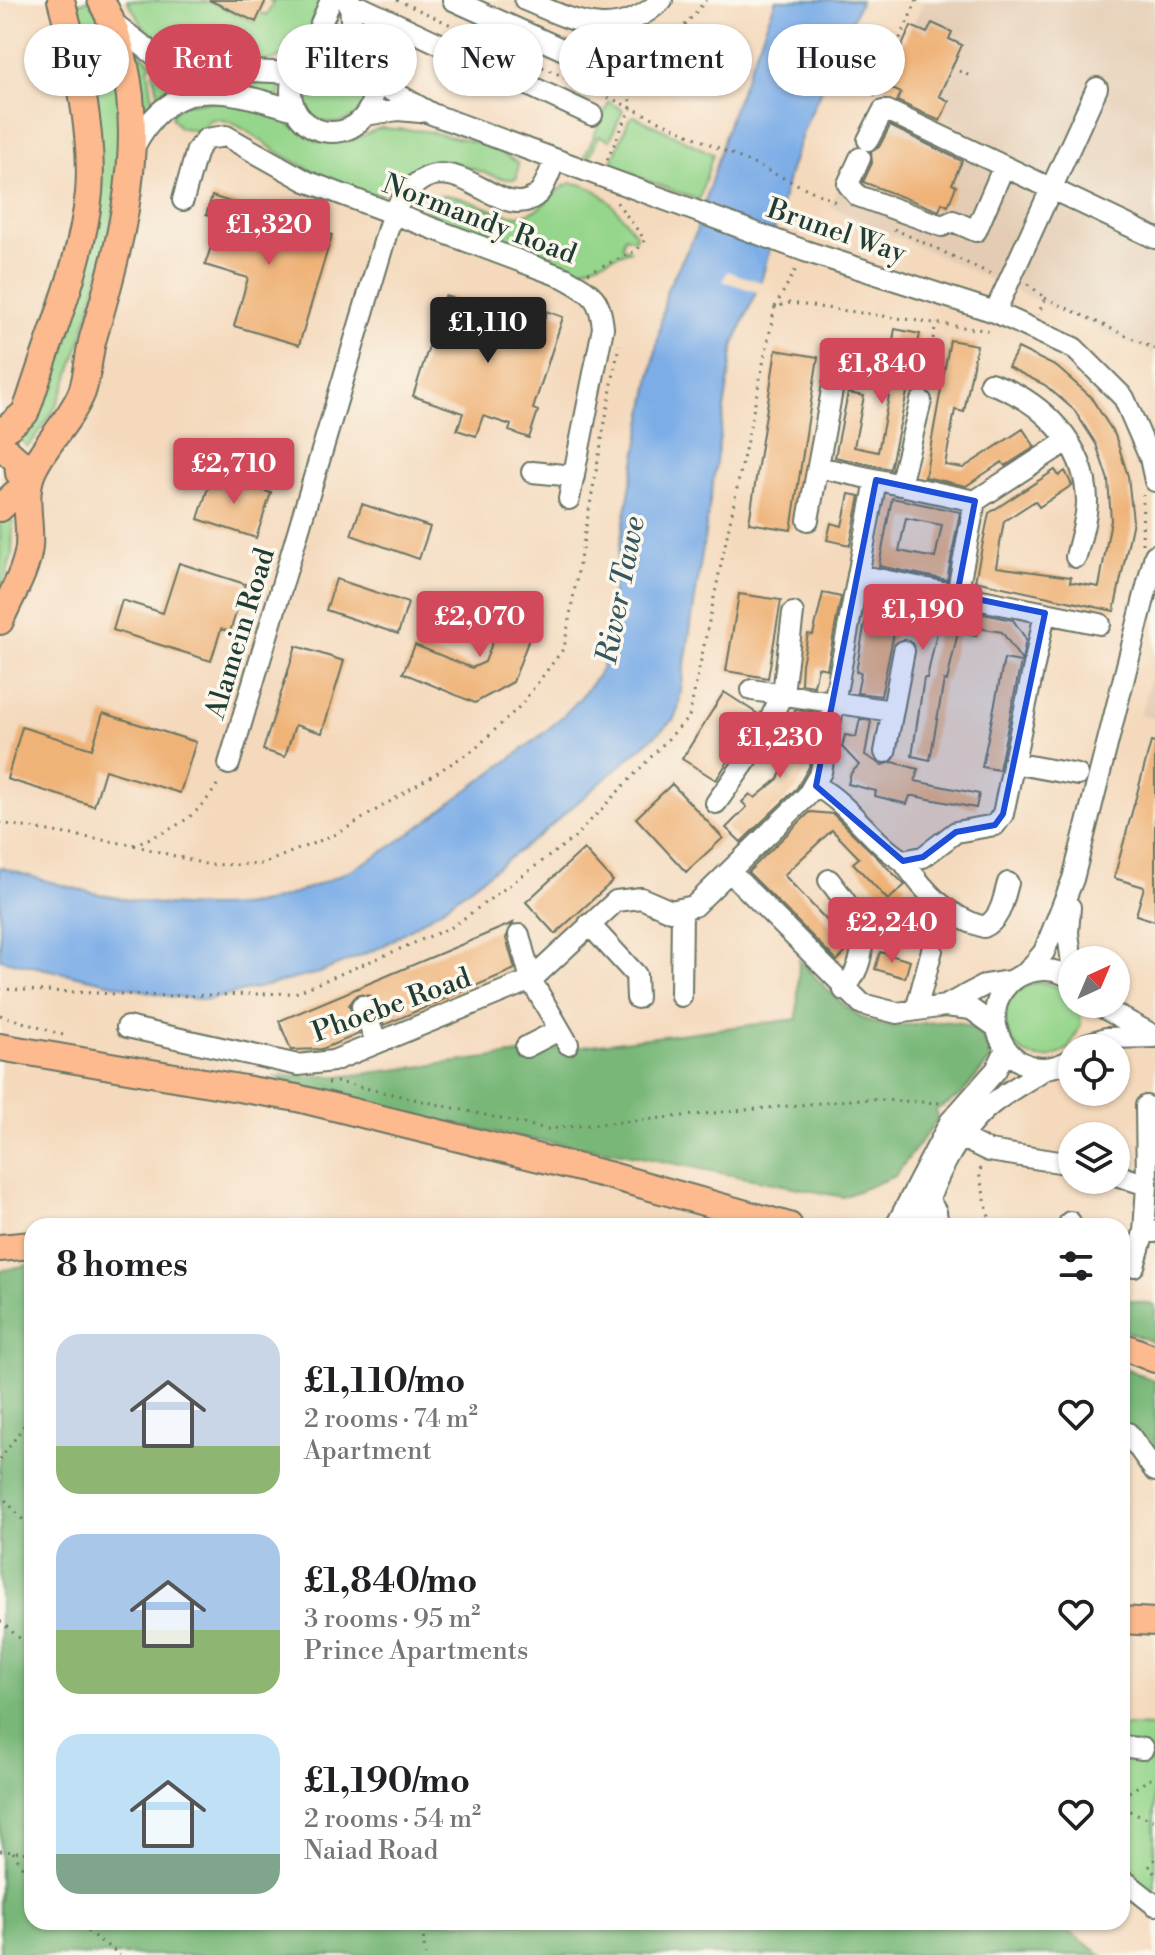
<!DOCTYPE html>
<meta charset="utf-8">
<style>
:root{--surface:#fff;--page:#f6f6f6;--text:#202124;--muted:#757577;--accent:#d1495b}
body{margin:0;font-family:"Libre Bodoni",serif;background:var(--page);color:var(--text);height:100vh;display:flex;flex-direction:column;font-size:30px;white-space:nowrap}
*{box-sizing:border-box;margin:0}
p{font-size:26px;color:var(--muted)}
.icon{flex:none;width:44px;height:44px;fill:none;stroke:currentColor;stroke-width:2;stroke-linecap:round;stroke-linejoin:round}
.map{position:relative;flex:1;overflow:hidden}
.drawer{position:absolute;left:24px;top:1218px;width:1106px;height:712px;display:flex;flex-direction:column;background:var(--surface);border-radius:24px;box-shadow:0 2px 6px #0004}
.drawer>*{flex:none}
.banner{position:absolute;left:24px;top:24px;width:1108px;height:72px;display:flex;gap:16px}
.needle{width:52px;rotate:44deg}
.fabs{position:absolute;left:1058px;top:946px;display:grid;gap:16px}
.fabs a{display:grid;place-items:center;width:72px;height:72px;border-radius:50%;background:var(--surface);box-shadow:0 2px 6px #0004;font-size:40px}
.price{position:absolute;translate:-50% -68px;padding:0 18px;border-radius:8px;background:var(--accent);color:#fff;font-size:26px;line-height:52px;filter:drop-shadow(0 2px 4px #0008)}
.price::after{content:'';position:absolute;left:50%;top:48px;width:24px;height:18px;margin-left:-12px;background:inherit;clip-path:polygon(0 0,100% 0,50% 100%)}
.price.active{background:#222;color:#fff}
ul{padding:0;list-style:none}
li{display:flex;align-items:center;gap:24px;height:200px;padding:0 32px}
li span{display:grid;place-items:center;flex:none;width:224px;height:160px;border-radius:24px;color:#555}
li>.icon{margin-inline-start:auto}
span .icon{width:96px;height:96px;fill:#fffc;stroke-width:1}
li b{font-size:34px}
h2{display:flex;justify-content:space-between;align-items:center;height:96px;padding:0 32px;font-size:34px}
.pill{padding:0 28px;border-radius:36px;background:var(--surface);box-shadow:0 2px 6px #0004;font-size:28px;line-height:72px}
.pill.active{background:var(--accent);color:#fff}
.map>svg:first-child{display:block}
</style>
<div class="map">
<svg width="1155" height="1955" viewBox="0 0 1155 1955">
<rect width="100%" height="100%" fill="#fbf7ec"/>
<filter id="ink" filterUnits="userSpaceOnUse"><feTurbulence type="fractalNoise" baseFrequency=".0125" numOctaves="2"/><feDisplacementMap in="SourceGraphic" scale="16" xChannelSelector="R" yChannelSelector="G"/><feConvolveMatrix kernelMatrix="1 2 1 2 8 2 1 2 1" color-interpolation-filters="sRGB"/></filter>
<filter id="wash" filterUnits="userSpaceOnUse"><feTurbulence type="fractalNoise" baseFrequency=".006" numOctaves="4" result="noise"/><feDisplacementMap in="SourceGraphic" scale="32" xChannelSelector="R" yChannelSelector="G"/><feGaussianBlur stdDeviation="1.8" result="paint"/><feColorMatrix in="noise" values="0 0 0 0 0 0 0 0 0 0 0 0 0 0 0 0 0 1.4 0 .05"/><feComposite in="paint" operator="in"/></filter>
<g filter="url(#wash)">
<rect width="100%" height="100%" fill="#f4d9bc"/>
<path fill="#e4ccb4" d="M924 0H1155V355L830 206Z
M1155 663V718L1140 715Z"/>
<path fill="#96d68c" stroke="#5a8a60" stroke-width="2" d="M91 0C142 112 120 203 88 316 75 361 60 413 27 447L15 434 99 133 94 82 76 3Z
M127 0 212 2 255 22 260 13 267 15 273 2 268 0H323C320 11 318 26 312 36 288 74 202 64 166 53L168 47 145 29Z
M131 46 152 63 148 68 153 100 158 105 141 122Z
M300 89a34 34 0 1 1 68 0a34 34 0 1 1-68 0Z
M156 68C194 84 239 87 280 76L279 99 161 104 153 72Z
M221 101 263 109 319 142 353 140 380 128 425 131 489 145 518 163 517 178C501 185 463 160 440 161 407 163 395 197 371 195 346 192 303 166 281 154 262 143 231 114 210 120L201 132 179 127 172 118 173 111 183 104Z
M609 102 623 110 610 140 599 136 589 158 585 156Z
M634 116 713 154 699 200 610 167 629 119Z
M572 183C603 185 618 212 636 234L635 239 625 236 622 247 630 250 577 271 434 221 424 206 430 198C458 186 490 217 520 215 545 213 551 189 572 183Z
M9 519 13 522 12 554 0 595V521Z
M1042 982 1068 991 1072 1004 1079 1006 1081 1025 1068 1049C1012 1088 973 990 1042 982Z
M1122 1726 1153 1727 1155 1900 1122 1874Z"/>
<path fill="#78b778" stroke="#4c7a56" stroke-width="2" d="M799 960C819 980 842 1009 869 1021 909 1040 975 992 991 1059L961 1095 936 1110 937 1120 895 1176 843 1197 621 1153 504 1135 304 1091 275 1076H346L797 1019Z
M32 1264V1922H1055L1102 1955H0V1271Z
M1122 1299 1155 1305V1343L1122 1330Z
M1122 1367 1155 1381V1471L1122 1432Z"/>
<path fill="#7dade7" stroke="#4e758e" stroke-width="2" d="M776 0H861L805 126 790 170 762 278 734 344 678 710 673 720 540 835 440 910 381 947 319 973 207 1000 168 996 0 959V867C76 891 157 912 238 906 278 904 340 877 374 857 409 837 441 809 473 786 518 753 573 717 602 668L619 549 667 289 695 235 731 115Z"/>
<path fill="#f4d9bc" d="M727 271 764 283 760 293 723 281Z"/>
<g id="blocks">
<path fill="#efb277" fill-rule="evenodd" d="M209 0H266L256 22Z
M932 23 952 32 949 39 962 45 939 96 949 101 940 121 897 101 901 93 884 85 911 26 927 33Z
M890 126 962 161 952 184 956 186 948 206 942 203 939 211 863 182 872 163 871 152 879 147Z
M212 196 332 235 299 345 234 326 248 278 205 265 220 219 206 215Z
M445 296 514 319 518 309 545 318 547 311 563 317 533 409 538 411 529 438 509 431 511 425 483 416 476 436 457 430 463 413 413 396Z
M895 329 920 334 890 469 835 457 848 393 864 396 854 447 878 452 889 396 883 394Z
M950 340 977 345 964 412 955 410 945 465 963 468 1023 429 1035 447 1005 466 1002 462 966 486 925 477Z
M1018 348 1057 367 1090 396 1115 435 1128 476 1133 521 1114 611 975 581 989 513 1055 470 1059 476 1065 471 1072 485 1039 507 1035 501 1004 521 996 567 1071 577 1070 582 1099 587 1111 520 1108 480 1096 444 1074 410 1045 385 1008 367Z
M776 350 818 357 791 530 749 523Z
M212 475 271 493 256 538 198 519Z
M849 494 860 496 850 545 827 540 831 523 842 526Z
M892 498 960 512 947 580 879 566ZM906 518 942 525 935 558 899 551Z
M362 504 430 527 419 559 351 535Z
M179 563 245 584 230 632 221 629 211 661 113 630 122 600 163 613Z
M336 579 408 603 398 634 326 610Z
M876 592 1013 620 1026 639 1022 661 1002 632 978 628 976 636 958 632 947 681 944 680 930 760 912 756 924 678H927L938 627 897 618 881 696 857 693 861 673 856 672 864 627Z
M823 593 841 597 827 669 818 667 814 686 801 684 802 664 808 634 813 635Z
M739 594 781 600 768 678 726 671Z
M509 597 540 609 513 682 475 703 403 673 415 645 472 668 485 662Z
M296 646 344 661 322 733 295 725 285 757 263 750Z
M1004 659 1021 662 999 770 982 767Z
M724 692 758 714 716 780 682 759Z
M795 710 819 713 809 767 797 788 741 842 726 828 747 807 742 802 750 794 755 798 778 779 795 740 800 720 794 715Z
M103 713 196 742 180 793 105 770 94 806 7 779 22 727 92 749Z
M860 719 871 721 865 755 882 765 893 762 918 769 915 781 979 794 976 808 914 796H910L907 804 875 796 876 791 848 784 851 773 859 765 842 747 845 735 856 737Z
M1151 742 1155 743V921L1136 915 1144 887 1114 878Z
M672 784 723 838 686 872 636 818Z
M810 812 833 814 905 885 888 900 853 863 859 858 832 830 784 875 848 943V950L837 961 748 872Z
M584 849 613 881 555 934 526 902Z
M513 923 506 938 515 969 384 1025 371 996 358 994 349 1005 359 1034 322 1049 291 1050 279 1021Z
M880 952 910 961 905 978 875 969Z"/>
</g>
</g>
<g filter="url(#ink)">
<use href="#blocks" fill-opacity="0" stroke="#6a7464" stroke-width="2"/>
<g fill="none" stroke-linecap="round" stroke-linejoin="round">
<defs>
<path id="minor" d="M350 0 352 40 364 65
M453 0 617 74
M525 0C576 22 615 43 662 0
M349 6 363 8 592 115
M111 21 160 59 186 68 294 73
M291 91a41 41 0 1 1 82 0a41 41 0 1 1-82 0Z
M306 59 331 0
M368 73 383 86 432 114 805 251 995 312 1074 348 1124 398 1150 458 1155 481
M365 115 398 110 420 112
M868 140 883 111H888L1155 238
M132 151C171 72 224 89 295 110
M860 158 848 184 858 196 942 226 953 221 976 231 1003 168
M183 200 197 150 206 139 226 136 306 181 565 278C591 293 600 296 603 328L569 499
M995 312 1097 88
M990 383C1041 400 1086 444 1087 501 1087 519 1080 539 1076 557
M818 467 975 501
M532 472 574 476
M900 485 921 401
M975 501 1067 441
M808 520 838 358
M858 575 1100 624
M957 595 975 501
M752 690 892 711
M885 752 904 651
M1013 763 1078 775
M229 764 392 215C445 116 498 234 539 193 546 185 551 169 555 159
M816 786C851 805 870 841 903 861L923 857 956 832 995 825 1003 814 1045 613
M716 803 758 744 783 693 793 613
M903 861C924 891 947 917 984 927 1001 919 1003 900 1008 883
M731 873 862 1004 897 1013 945 1006 971 1009 996 1027
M829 880C858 917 878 946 844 990
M1070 907 1068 933 1072 964
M589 924 636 975 637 998
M519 935 531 980 568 1044
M1026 973 1044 952 1073 879 1155 555
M1072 979C1060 970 1045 968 1030 972 961 992 1005 1099 1072 1059
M681 996 682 910
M1096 1004 1155 1036
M362 1006 377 1043
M945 1006 985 985 1014 980
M916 1010 932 950
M127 1027 298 1065 333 1061 531 980 616 901 641 898 671 911 694 906 807 796 821 772 876 480
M1087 1044 1106 1038 1155 1037
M526 1047 559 1030
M1146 1106 1147 1185
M960 1137 989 1151 1072 1164
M1116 1175 1147 1185 1144 1232H1155
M928 1199 936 1212 938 1226
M896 1226 950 1122 996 1070 1006 1050
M918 1226C935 1181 954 1134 993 1103 1010 1090 1029 1080 1046 1068
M1070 1226V1222
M1122 1264 1134 1266 1144 1232
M1122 1432 1128 1433 1155 1471
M1122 1746 1143 1749
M1122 1879 1155 1905"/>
<path id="major" d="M0 434 25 413 30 400C51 333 82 263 89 193 94 133 77 58 61 0
M0 445 18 461 19 473
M0 508 15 494
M0 621C9 598 26 573 29 547 31 523 23 498 31 475 41 447 69 424 82 392 88 375 88 356 93 338 125 230 158 107 101 0
M0 1047 297 1098 608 1175 789 1226
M0 1248 32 1245
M1122 1346 1155 1359
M1122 1620 1155 1622"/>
</defs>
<use href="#minor" stroke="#6a7464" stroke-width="24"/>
<use href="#major" stroke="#6a7464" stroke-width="30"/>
<path stroke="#6a7464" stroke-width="3" stroke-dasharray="2 6" stroke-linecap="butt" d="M397 0 840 204
M629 38 638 81
M959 71 972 77
M874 97 917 0
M607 160 631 108 629 93 706 0
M894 229 993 275
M588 273 637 250 645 240 615 200
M1028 284 1045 298 1038 315
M1045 298 1155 349
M775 307 798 265
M924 386 936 323
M1142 544 1143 495
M0 823 133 845 209 865 262 864 339 833 475 749 520 706 564 648 619 345
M133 845C173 829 197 820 220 780
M0 989 168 996 295 993 452 927 574 838 689 717 775 307 790 303 991 331
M0 1015 66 1036
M328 1083 338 1082 547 1129 861 1099 941 1103
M981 1168 979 1173 991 1226
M0 1460 32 1414
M0 1494 32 1530
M0 1621 32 1649
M1122 1796 1155 1776
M1122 1808 1155 1821
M0 1851 32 1853
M13 1852 32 1883
M1155 1859 1149 1867 1155 1874
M74 1922 120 1955
M422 1922 425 1955"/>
<use href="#minor" stroke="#fff" stroke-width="20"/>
<use href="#major" stroke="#fcba8e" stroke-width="26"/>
</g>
</g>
<path fill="#1d4ed8" fill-opacity="0.2" stroke="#1d4ed8" stroke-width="6" stroke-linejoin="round" d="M876 480 975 501 957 595 1045 613 1003 814 995 825 956 832 923 857 903 861 816 786Z"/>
<g text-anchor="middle" stroke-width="7" stroke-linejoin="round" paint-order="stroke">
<g font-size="28" fill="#1f3d34" stroke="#fbf7ec">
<text transform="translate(480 218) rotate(21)" y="10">Normandy Road</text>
<text transform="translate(837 230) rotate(19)" y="10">Brunel Way</text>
<text transform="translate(239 633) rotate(-73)" y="10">Alamein Road</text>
<text transform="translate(391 1004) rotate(-20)" y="10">Phoebe Road</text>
</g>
<g font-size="30" font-style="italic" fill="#365961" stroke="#fbf7ec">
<text transform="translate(620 590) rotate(-79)" y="10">River Tawe</text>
</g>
</g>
</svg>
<div class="fabs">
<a><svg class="needle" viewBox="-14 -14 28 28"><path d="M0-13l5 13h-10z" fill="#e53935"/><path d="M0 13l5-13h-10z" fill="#757577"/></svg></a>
<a><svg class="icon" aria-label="locate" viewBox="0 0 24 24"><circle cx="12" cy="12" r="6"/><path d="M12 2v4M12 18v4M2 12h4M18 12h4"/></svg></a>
<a><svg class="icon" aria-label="layers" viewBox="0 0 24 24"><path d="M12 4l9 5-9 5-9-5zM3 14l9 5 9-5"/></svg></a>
</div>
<b class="price" style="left:269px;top:267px">£1,320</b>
<b class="price active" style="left:488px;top:365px">£1,110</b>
<b class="price" style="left:882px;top:406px">£1,840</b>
<b class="price" style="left:234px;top:506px">£2,710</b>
<b class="price" style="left:923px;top:652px">£1,190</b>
<b class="price" style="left:480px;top:659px">£2,070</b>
<b class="price" style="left:780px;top:780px">£1,230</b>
<b class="price" style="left:892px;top:965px">£2,240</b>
<div class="banner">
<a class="pill">Buy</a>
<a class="pill active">Rent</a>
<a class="pill">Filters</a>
<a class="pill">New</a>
<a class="pill">Apartment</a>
<a class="pill">House</a>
</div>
<section class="drawer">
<h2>8 homes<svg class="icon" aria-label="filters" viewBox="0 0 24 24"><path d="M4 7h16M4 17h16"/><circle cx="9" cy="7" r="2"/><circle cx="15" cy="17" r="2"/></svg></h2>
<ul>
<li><span style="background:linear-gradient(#c9d6e8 70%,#8fb573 0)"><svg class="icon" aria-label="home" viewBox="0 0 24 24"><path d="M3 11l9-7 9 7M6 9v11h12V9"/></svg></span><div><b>£1,110/mo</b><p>2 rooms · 74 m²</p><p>Apartment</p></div><svg class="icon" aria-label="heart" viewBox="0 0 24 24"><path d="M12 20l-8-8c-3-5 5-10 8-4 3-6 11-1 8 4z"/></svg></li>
<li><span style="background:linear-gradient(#a9c7e8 60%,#8fb573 0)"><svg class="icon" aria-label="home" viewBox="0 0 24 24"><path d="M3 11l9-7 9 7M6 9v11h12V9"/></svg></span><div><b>£1,840/mo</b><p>3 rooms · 95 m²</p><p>Prince Apartments</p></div><svg class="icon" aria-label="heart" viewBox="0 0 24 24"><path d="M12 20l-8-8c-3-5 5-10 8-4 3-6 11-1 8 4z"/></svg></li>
<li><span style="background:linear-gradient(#bfe0f5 75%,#7fa58c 0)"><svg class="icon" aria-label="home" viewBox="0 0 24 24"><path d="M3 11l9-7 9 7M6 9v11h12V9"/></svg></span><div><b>£1,190/mo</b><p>2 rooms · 54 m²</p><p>Naiad Road</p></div><svg class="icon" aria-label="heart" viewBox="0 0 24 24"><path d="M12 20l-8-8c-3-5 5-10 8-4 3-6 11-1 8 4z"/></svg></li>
</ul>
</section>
</div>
